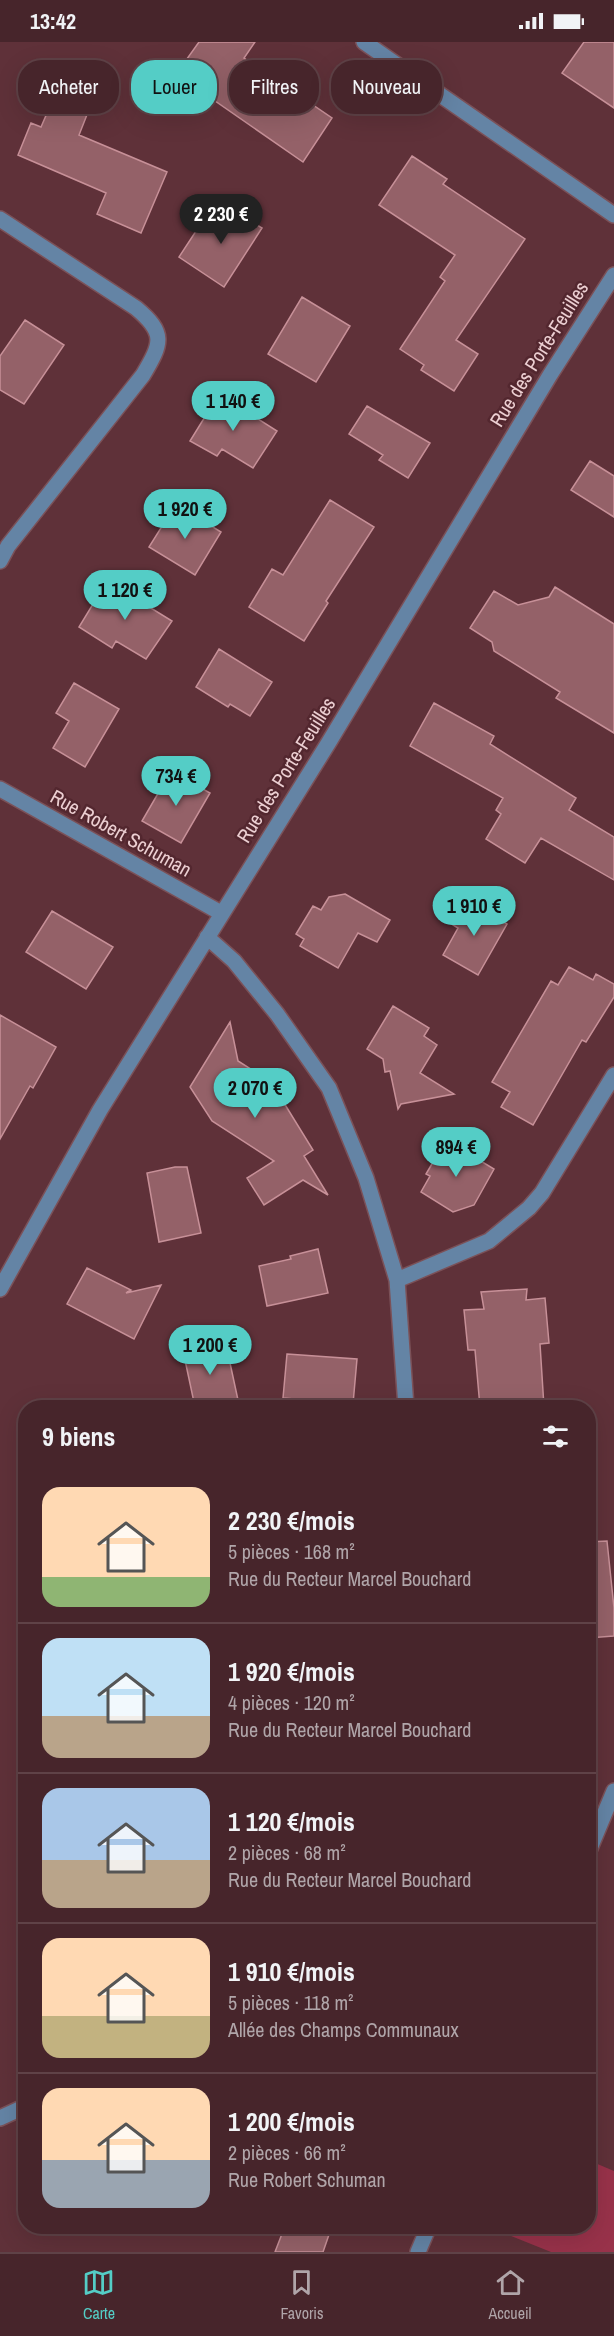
<!DOCTYPE html>
<html lang="fr">
<meta charset="utf-8">
<style>
:root{--surface:#47252b;--page:#513137;--text:#f1f3f6;--muted:#b0a5a9;--line:#5f4247;--accent:#54cdc6}
body{margin:0;font-family:"Archivo Narrow",sans-serif;background:var(--page);color:var(--text);height:100vh;display:flex;flex-direction:column;font-size:22px;white-space:nowrap}
*{box-sizing:border-box;margin:0}
p{font-size:20px;color:var(--muted)}
.icon{flex:none;width:33px;height:33px;fill:none;stroke:currentColor;stroke-width:2;stroke-linecap:round;stroke-linejoin:round}
.map{position:relative;flex:1;overflow:hidden}
.side{position:absolute;left:18px;top:1358px;width:578px;height:834px;display:flex;flex-direction:column;background:var(--surface);border-radius:24px;box-shadow:0 6px 24px #0002,0 0 0 2px var(--line)}
.side>*{flex:none}
.hud{position:absolute;left:18px;top:18px;width:579px;height:54px;display:flex;gap:12px}
.price{position:absolute;translate:-50% -51px;padding:0 14px;border-radius:21px;background:var(--accent);color:#111;font-size:20px;line-height:39px;filter:drop-shadow(0 2px 3px #0008)}
.price::after{content:'';position:absolute;left:50%;top:36px;width:18px;height:14px;margin-left:-9px;background:inherit;clip-path:polygon(0 0,100% 0,50% 100%)}
.price.selected{background:#222;color:#fff}
ul{padding:0;list-style:none}
li{display:flex;align-items:center;gap:18px;height:150px;padding:0 24px}
li+li{border-top:2px solid var(--line)}
li span{display:grid;place-items:center;flex:none;width:168px;height:120px;border-radius:18px;color:#555}
li>.icon{margin-inline-start:auto}
span .icon{width:72px;height:72px;fill:#fffc;stroke-width:1}
li b{font-size:26px}
h2{display:flex;justify-content:space-between;align-items:center;height:72px;padding:0 24px;font-size:26px}
.pill{padding:0 21px;border-radius:24px;background:var(--surface);box-shadow:0 6px 24px #0002,0 0 0 2px var(--line);font-size:21px;line-height:54px}
.pill.selected{background:var(--accent);color:#111}
.status{display:flex;justify-content:space-between;align-items:center;height:42px;padding:0 30px;background:var(--surface);direction:ltr}
.status svg{height:16px;fill:currentColor}
.tabs{display:flex;justify-content:space-around;align-items:center;height:84px;border-top:2px solid var(--line);background:var(--surface);font-size:16px;color:var(--muted)}
.tabs a{display:grid;justify-items:center;gap:3px}
.tabs .selected{color:var(--accent)}
.map>svg:first-child{display:block}
</style>
<div class="status"><b>13:42</b><svg viewBox="0 0 49 12"><path d="M0 12V9h3v3zM5 12V6h3v6zM10 12V3h3v9zM15 12V0h3v12zM26 1h20v11H26zM47 4h2v5h-2z"/></svg></div>
<div class="map">
<svg width="614" height="2210" viewBox="0 0 614 2210">
<rect width="100%" height="100%" fill="#5f3139"/>
<path fill="#98324a" d="M588 2118 614 2129V2210H551L489 2185 588 2184Z"/>
<path fill="#946168" stroke="#c79098" stroke-width="1.5" d="M199 0H255L244 16 332 76 303 120 215 59 213 61 174 35Z
M584 0H614V66L562 31Z
M69 41 92 60 79 93 167 130 141 191 97 172 106 151 18 113 31 81 41 85 54 55 61 58Z
M412 114 447 137 443 142 525 197 456 298 478 312 454 349 421 328 424 323 400 307 445 239 440 235 455 213 379 163Z
M223 162 262 186 224 245 179 215 198 186 205 190Z
M302 255 350 284 316 340 268 312Z
M25 278 64 303 24 362 0 348V314Z
M219 352 277 389 253 426 222 407 217 414 190 399Z
M367 364 430 401 408 436 379 418 383 413 349 392Z
M590 419 614 434V475L571 448Z
M330 458 374 485 326 559 328 561 304 599 249 565 272 527 283 533Z
M176 462 221 490 195 533 149 505Z
M107 539 172 579 146 617 116 599 112 606 79 585Z
M555 545 614 582V691L556 656 560 650 494 609 492 600 470 586 494 549 518 563 549 555Z
M219 607 272 640 250 674 230 662 228 665 196 645Z
M74 641 119 667 85 725 53 706 69 679 56 671Z
M434 661 494 694 490 702 576 756 569 768 614 795V838L541 796 525 821 486 797 501 772 496 768 503 756 410 704Z
M171 729 210 751 181 801 142 779Z
M345 852 390 878 377 900 358 891 338 926 300 904 304 897 296 892 313 864 321 868 329 855Z
M465 857 507 882 478 933 443 913 458 886 450 881Z
M52 869 113 905 86 947 26 910Z
M569 925 593 938 596 932 614 942V955L586 1000 582 998 533 1083 501 1065 510 1050 492 1040 551 939 558 943Z
M393 964 429 986 424 994 437 1003 420 1031 454 1052 401 1062 398 1067 390 1029 385 1030 383 1017 367 1007Z
M0 973 56 1005 33 1046 30 1044 0 1097Z
M230 980 238 1019 279 1045 287 1058 284 1061 313 1108 304 1114 328 1153 303 1138 264 1163 247 1136 274 1119 212 1079 190 1045Z
M446 1098 494 1127 474 1163 453 1170 421 1150 430 1134 426 1132Z
M175 1125H187L201 1191 159 1200 147 1131Z
M318 1207 328 1251 267 1264 259 1224 291 1217 290 1214Z
M87 1226 131 1248 126 1251 161 1243 134 1297 67 1262Z
M527 1247 526 1258 545 1256 549 1301 540 1302 544 1365H480L475 1308H468L464 1268 484 1267 481 1250Z
M182 1304 227 1307 238 1358 207 1365H195Z
M287 1312 357 1317 353 1362 283 1356Z
M607 1499 614 1566V1594L588 1596V1500Z
M285 2184H332L323 2210H275Z"/>
<g fill="none" stroke-linecap="round" stroke-linejoin="round">
<defs>
<path id="minor" d="M364 0 614 173
M0 177 136 266C166 291 162 301 143 333L8 504 0 519
M0 747 221 871
M207 895 234 919 277 972 329 1046 366 1136 397 1238 406 1365
M397 1238 489 1199 529 1166 542 1151 614 1033
M0 1247 100 1068 329 700 550 333 614 233
M588 1811 614 1749
M0 2076 26 2064
M418 2210 429 2184"/>
</defs>
<use href="#minor" stroke="#7b5158" stroke-width="18"/>
<use href="#minor" stroke="#6484a5" stroke-width="15"/>
</g>
<g text-anchor="middle" stroke-width="5" stroke-linejoin="round" paint-order="stroke">
<g font-size="20" fill="#eccfd2" stroke="#53272f">
<text transform="translate(539 312) rotate(-58)" y="7">Rue des Porte-Feuilles</text>
<text transform="translate(286 728) rotate(-58)" y="7">Rue des Porte-Feuilles</text>
<text transform="translate(121 791) rotate(29)" y="7">Rue Robert Schuman</text>
</g>
</g>
</svg>
<b class="price selected" style="left:221px;top:203px">2 230 €</b>
<b class="price" style="left:233px;top:390px">1 140 €</b>
<b class="price" style="left:185px;top:498px">1 920 €</b>
<b class="price" style="left:125px;top:579px">1 120 €</b>
<b class="price" style="left:176px;top:765px">734 €</b>
<b class="price" style="left:474px;top:895px">1 910 €</b>
<b class="price" style="left:255px;top:1077px">2 070 €</b>
<b class="price" style="left:456px;top:1136px">894 €</b>
<b class="price" style="left:210px;top:1334px">1 200 €</b>
<div class="hud">
<a class="pill">Acheter</a>
<a class="pill selected">Louer</a>
<a class="pill">Filtres</a>
<a class="pill">Nouveau</a>
</div>
<section class="side">
<h2>9 biens<svg class="icon" aria-label="filters" viewBox="0 0 24 24"><path d="M4 7h16M4 17h16"/><circle cx="9" cy="7" r="2"/><circle cx="15" cy="17" r="2"/></svg></h2>
<ul>
<li><span style="background:linear-gradient(#ffd9b3 75%,#8fb573 0)"><svg class="icon" aria-label="home" viewBox="0 0 24 24"><path d="M3 11l9-7 9 7M6 9v11h12V9"/></svg></span><div><b>2 230 €/mois</b><p>5 pièces · 168 m²</p><p>Rue du Recteur Marcel Bouchard</p></div></li>
<li><span style="background:linear-gradient(#bfe0f5 65%,#b9a48a 0)"><svg class="icon" aria-label="home" viewBox="0 0 24 24"><path d="M3 11l9-7 9 7M6 9v11h12V9"/></svg></span><div><b>1 920 €/mois</b><p>4 pièces · 120 m²</p><p>Rue du Recteur Marcel Bouchard</p></div></li>
<li><span style="background:linear-gradient(#a9c7e8 60%,#b9a48a 0)"><svg class="icon" aria-label="home" viewBox="0 0 24 24"><path d="M3 11l9-7 9 7M6 9v11h12V9"/></svg></span><div><b>1 120 €/mois</b><p>2 pièces · 68 m²</p><p>Rue du Recteur Marcel Bouchard</p></div></li>
<li><span style="background:linear-gradient(#ffd9b3 65%,#c2b280 0)"><svg class="icon" aria-label="home" viewBox="0 0 24 24"><path d="M3 11l9-7 9 7M6 9v11h12V9"/></svg></span><div><b>1 910 €/mois</b><p>5 pièces · 118 m²</p><p>Allée des Champs Communaux</p></div></li>
<li><span style="background:linear-gradient(#ffd9b3 60%,#9aa5b1 0)"><svg class="icon" aria-label="home" viewBox="0 0 24 24"><path d="M3 11l9-7 9 7M6 9v11h12V9"/></svg></span><div><b>1 200 €/mois</b><p>2 pièces · 66 m²</p><p>Rue Robert Schuman</p></div></li>
</ul>
</section>
</div>
<nav class="tabs">
<a class="selected"><svg class="icon" aria-label="map" viewBox="0 0 24 24"><path d="M3 6l6-2 6 2 6-2v14l-6 2-6-2-6 2zM9 4v14M15 6v14"/></svg>Carte</a>
<a><svg class="icon" aria-label="saved" viewBox="0 0 24 24"><path d="M7 4h10v16l-5-4-5 4z"/></svg>Favoris</a>
<a><svg class="icon" aria-label="home" viewBox="0 0 24 24"><path d="M3 11l9-7 9 7M6 9v11h12V9"/></svg>Accueil</a>
</nav>
